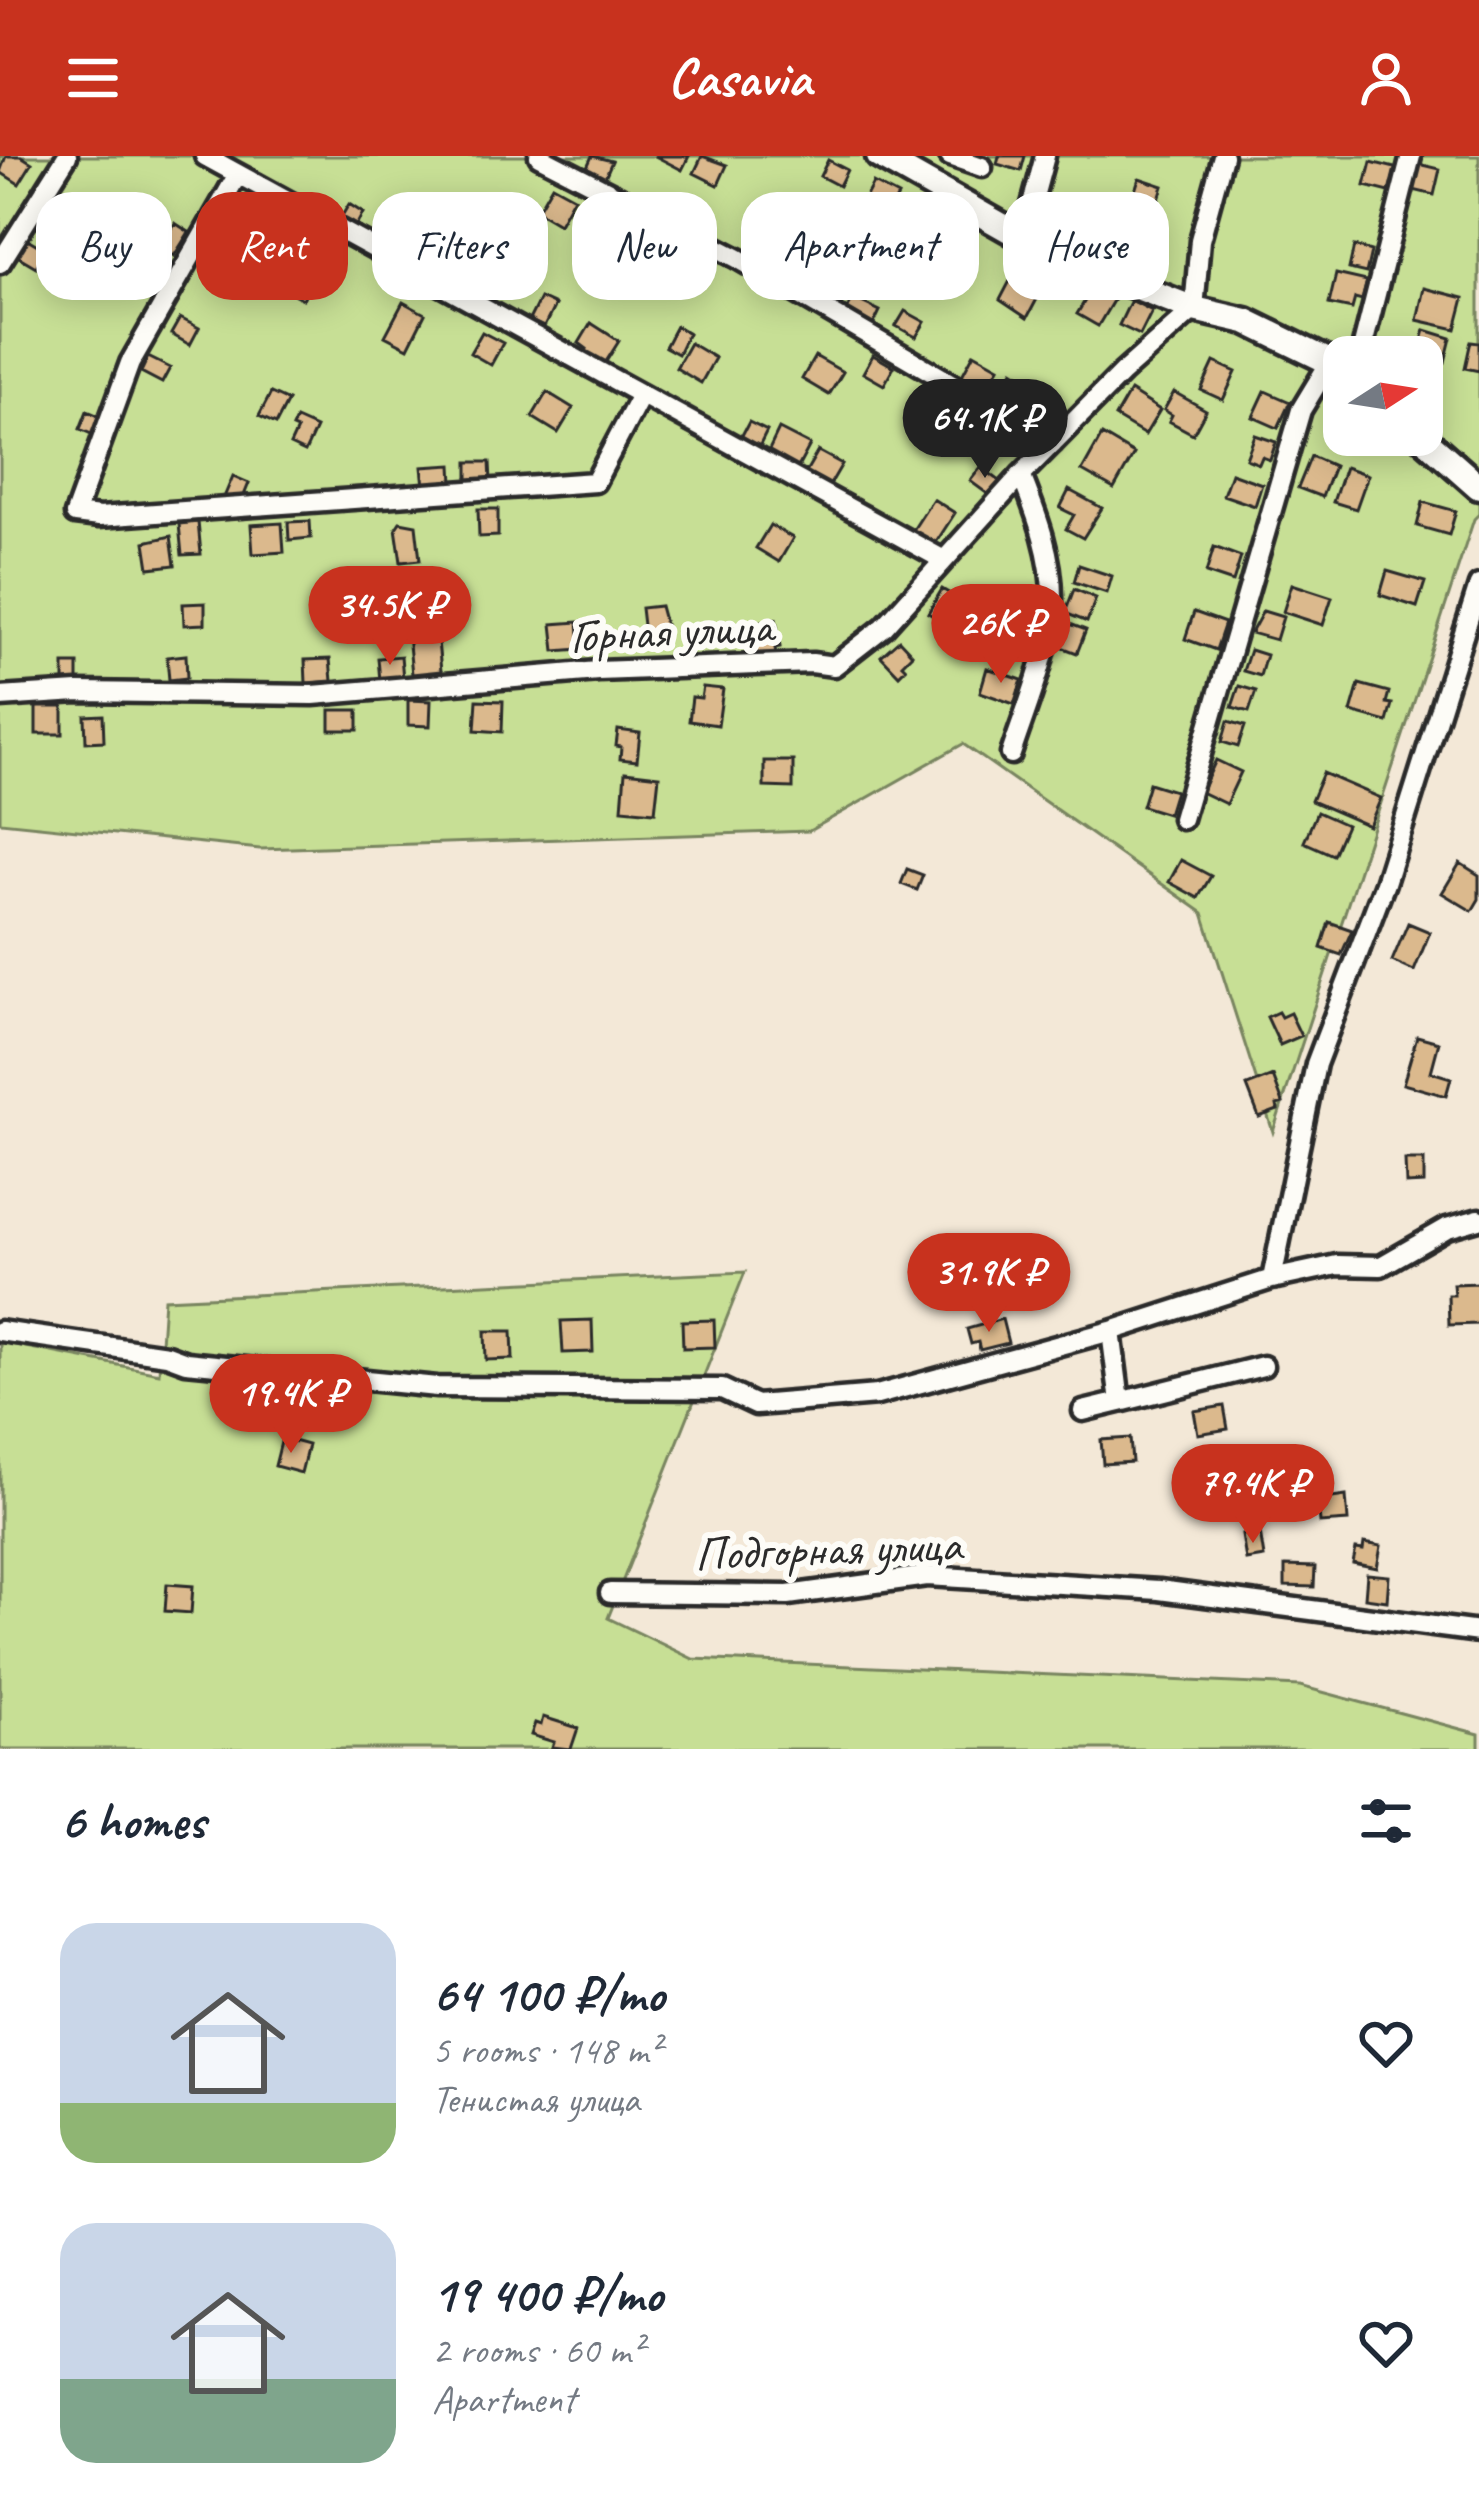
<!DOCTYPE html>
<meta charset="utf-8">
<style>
:root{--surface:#fff;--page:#f6f6f7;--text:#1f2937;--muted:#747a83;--accent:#c8321e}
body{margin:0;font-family:Caveat,sans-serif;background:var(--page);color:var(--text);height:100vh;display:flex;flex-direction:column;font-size:45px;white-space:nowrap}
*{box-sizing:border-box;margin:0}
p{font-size:39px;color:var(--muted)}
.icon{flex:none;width:66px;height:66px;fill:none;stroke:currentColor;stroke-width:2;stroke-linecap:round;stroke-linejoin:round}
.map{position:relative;height:1593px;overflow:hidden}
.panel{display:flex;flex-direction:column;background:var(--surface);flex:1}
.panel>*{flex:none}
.banner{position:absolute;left:36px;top:36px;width:1407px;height:108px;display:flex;gap:24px}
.needle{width:78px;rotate:78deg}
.tools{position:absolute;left:1323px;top:180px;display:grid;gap:24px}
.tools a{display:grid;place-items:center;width:120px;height:120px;border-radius:24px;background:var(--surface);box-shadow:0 6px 30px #0003;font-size:60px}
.price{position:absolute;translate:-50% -102px;padding:0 27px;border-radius:42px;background:var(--accent);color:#fff;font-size:39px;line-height:78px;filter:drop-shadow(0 3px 6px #0008)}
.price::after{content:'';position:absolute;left:50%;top:72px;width:36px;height:27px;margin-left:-18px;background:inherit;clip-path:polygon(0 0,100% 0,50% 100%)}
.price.on{background:#222;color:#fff}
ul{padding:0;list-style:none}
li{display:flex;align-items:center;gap:36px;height:300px;padding:0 60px}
li span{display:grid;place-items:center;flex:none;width:336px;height:240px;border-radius:36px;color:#555}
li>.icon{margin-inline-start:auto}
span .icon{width:144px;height:144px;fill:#fffc;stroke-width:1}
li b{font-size:51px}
h2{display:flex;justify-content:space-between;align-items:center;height:144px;padding:0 60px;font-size:51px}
.pill{padding:0 42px;border-radius:36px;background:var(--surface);box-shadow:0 6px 30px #0003;font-size:42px;line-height:108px}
.pill.on{background:var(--accent);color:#fff}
header{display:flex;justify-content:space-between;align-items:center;height:156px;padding:0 60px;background:var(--accent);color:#fff;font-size:54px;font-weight:700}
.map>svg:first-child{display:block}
</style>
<header><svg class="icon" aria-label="menu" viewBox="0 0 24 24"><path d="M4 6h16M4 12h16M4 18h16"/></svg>Casavia<svg class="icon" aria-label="person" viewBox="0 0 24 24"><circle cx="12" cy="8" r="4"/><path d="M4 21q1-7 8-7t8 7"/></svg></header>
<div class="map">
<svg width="1479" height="1593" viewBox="0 0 1479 1593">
<rect width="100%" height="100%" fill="#f3e8d7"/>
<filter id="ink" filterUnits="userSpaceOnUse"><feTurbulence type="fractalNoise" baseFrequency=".00833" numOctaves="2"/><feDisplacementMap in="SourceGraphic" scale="24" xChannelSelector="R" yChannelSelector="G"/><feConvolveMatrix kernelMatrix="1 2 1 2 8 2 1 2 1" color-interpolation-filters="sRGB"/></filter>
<g filter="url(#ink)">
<path fill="#c7df95" stroke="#798560" stroke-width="3" fill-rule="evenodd" d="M0 0H1479V358L1474 363 1273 976 1203 757 963 588 809 675 260 693 0 666ZM1344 201H1422V279H1344Z
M745 1116 608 1462 693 1503 1300 1530 1479 1578V1593H0V1186L159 1217 164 1143Z"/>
<path fill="#dbb98d" stroke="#2b2b2b" stroke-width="3" d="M6 0H21L32 7 19 28 0 16Z
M592 0 612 5 602 28 589 22 592 16 586 13Z
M655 0H689L682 14Z
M702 0 727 9 718 29 694 17Z
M999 0H1025L1021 15 997 8Z
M828 4 847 14 839 30 820 20Z
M1371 6 1395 12 1389 36 1365 30Z
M1419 8 1440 13 1434 39 1413 34Z
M1139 22 1163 30 1157 49 1133 41Z
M873 27 898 40 888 57 864 44Z
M552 29 574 41 559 68 537 55Z
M236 37 252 46 246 57 255 62 246 78 221 64Z
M349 48 363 57 354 74 339 65Z
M1049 54 1074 61 1067 87 1042 80Z
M175 67 189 76 174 100 160 91Z
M399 67 422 80 410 102 394 93 398 87 390 83Z
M956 76 972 84 957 112 931 98 938 85 948 91Z
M632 78 657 90 648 108 623 95Z
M24 81 46 94 36 111 14 98Z
M216 81 239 95 225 117 203 102Z
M1354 90 1371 95 1366 117 1349 113Z
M150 96 168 106 156 126 139 116Z
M288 98 318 113 303 143 274 128Z
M835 105 848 113 842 123 852 129 842 146 820 132Z
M1028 116 1046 126 1027 162 1000 144 1012 121 1022 127Z
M1336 118 1367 125 1362 144 1355 142 1352 153 1329 148Z
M1093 131 1114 143 1098 170 1077 158Z
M1424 132 1464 142 1456 173 1417 164Z
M540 142 555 149 544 171 529 164Z
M853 142 880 155 871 174 844 160Z
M1131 144 1152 155 1140 179 1119 169Z
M403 146 425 158 408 192 385 180Z
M905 155 925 166 916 181 896 170Z
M180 162 199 172 190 189 171 178Z
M591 167 619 185 602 212 583 200 587 193 579 187Z
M676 170 688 177 678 198 665 191Z
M1425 174 1451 182 1445 206 1418 198Z
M482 176 503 187 491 209 470 197Z
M1471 185 1479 186V215L1465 212Z
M690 187 715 202 701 227 676 212Z
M974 197 999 211 984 238 959 225Z
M873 199 894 211 884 229 863 217Z
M815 200 843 216 829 239 802 223Z
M148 201 170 212 162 227 141 216Z
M1214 206 1236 216 1223 244 1201 234Z
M1013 214 1029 224 1014 247 999 237Z
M1130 235 1160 254 1145 279 1115 261Z
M1265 235 1290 246 1278 272 1253 261Z
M547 236 573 252 558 277 532 261Z
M1174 236 1206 254 1193 278 1169 265 1172 259 1164 254Z
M271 237 288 245 276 268 259 260Z
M1336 242 1344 245V274L1325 266Z
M939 252 967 268 957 287 928 270Z
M87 255 104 262 96 280 80 273Z
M296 263 316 272 305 296 290 289 297 274 292 272Z
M749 266 767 275 757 295 739 285Z
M779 273 810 289 795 317 775 307 778 301 768 296Z
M1102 279 1134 298 1114 333 1082 315Z
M1255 279 1276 286 1270 304 1262 301 1259 308 1246 303Z
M818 295 842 308 828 332 804 319Z
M1311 300 1334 310 1322 341 1298 332Z
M468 306H490L491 326 468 327Z
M452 309 453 328 424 330 422 311Z
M981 311 1000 325 989 339 970 325Z
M1345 311 1368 319 1356 353 1333 346Z
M1231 317 1262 328 1255 350 1223 339Z
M233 320 249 327 241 347 225 339Z
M1069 334 1102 352 1083 382 1066 373 1074 359 1060 352Z
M933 343 955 357 935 388 913 374Z
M1423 346 1456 355 1449 379 1417 370Z
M478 353H498V380L479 381Z
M310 365 311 382 289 384 288 366Z
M198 366 201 398 182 399 179 368Z
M400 366 416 369 420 404 401 406 396 372Z
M282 367 284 396 253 398 251 369Z
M770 369 793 382 779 406 756 392Z
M171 380 175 409 149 412 145 386Z
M1214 391 1241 401 1233 426 1206 417Z
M1079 409 1112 420 1107 437 1074 426Z
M1387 415 1425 426 1417 451 1380 439Z
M1292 428 1332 441 1323 469 1283 456Z
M942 433 965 447 951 470 928 457Z
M1074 433 1096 442 1087 466 1065 457Z
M205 447V468L184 469 183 448Z
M660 450 667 476 644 478 641 452Z
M1263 455 1283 461 1276 484 1251 477Z
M1194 456 1225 467 1216 494 1185 483Z
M776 463 780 491 775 492 776 498 754 501 750 467Z
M1057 463 1086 474 1077 497 1048 486Z
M436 466 441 515 412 518 407 469Z
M578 466 580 493 555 495 552 468Z
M1000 471 1021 478 1019 484 1031 488 1027 503 993 493Z
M899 484 912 498 902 508 906 512 899 519 881 500Z
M1250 494 1266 499 1260 520 1243 515Z
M186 499 187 522 169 524 167 501Z
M401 500 403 523 380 525 378 502Z
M330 503 332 525 306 527 305 504Z
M64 508H78V530H64Z
M987 512 1022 524 1014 548 980 536Z
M1359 528 1389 536 1386 547 1392 548 1387 566 1351 556Z
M1239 530 1256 535 1249 556 1232 551Z
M703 531 723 533 718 569 689 565 692 541 701 542Z
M408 544 431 545 430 570 408 569Z
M477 544 503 545 502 576 475 574Z
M36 551H63V578H36Z
M330 554H358V574H330Z
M103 559 104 585 86 586 85 560Z
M1228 565 1245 570 1238 591 1222 586Z
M618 574 640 577 637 605 620 603 621 591 616 590Z
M1216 604 1241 616 1226 648 1201 636Z
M764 605H793V632L764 631Z
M625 616 659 620 655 656 622 653Z
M1323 617 1381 642 1369 670 1311 645Z
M1149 627 1175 635 1168 658 1142 650Z
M1317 656 1346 669 1333 699 1304 686Z
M1181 704 1211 720 1198 742 1169 726Z
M1460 707 1479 719V743L1472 755 1442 737Z
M907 713 923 719 917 734 901 728Z
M1329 766 1352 774 1341 799 1321 792Z
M1408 767 1430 776 1414 815 1392 805Z
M1278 856 1281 861 1290 857 1301 880 1280 889 1267 861Z
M1417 880 1439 886 1431 916 1451 922 1446 940 1403 928Z
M1273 920 1283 947 1277 949 1278 954 1259 961 1247 930Z
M1405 1004H1424V1027L1406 1028Z
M1479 1127V1168L1449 1169 1448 1139H1454L1453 1128Z
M1002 1163 1008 1187 980 1194 978 1186 971 1188 967 1173Z
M592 1164 593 1196 563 1197 561 1165Z
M714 1164 715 1191 683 1192 682 1165Z
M485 1175H512L513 1203 486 1204Z
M1224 1250 1228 1273 1198 1278 1194 1255Z
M282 1282 308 1289 301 1317 275 1310Z
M1130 1282 1132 1306 1103 1308 1101 1284Z
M1346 1340 1348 1365 1320 1367 1318 1344Z
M1260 1376 1264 1401 1246 1404 1242 1379Z
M1364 1387 1381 1390 1377 1412 1353 1407 1356 1393 1363 1394Z
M1285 1410 1315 1411 1314 1431 1285 1430Z
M1367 1418 1389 1420 1387 1445 1365 1442Z
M167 1428 193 1430 191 1457 165 1455Z
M543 1561 578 1572 571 1593 552 1591 554 1586 531 1579 535 1567 541 1569Z"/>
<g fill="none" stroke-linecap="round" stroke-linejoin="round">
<defs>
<path id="minor" d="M205 0 942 403
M539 0 737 102 1053 287
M950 0 982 11
M238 18 130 207 75 358 99 361 595 326 640 241
M1023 82 1045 0
M0 107 67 0
M1360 201 1411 0
M0 541 78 536 313 539 598 515 812 507 834 510 884 471 1021 319 1122 217 1194 153 1200 84 1223 0
M1011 598C1027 549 1050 497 1052 445 1053 401 1037 359 1021 319
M1182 663 1301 254 1330 206
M1272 1123 1316 908 1385 727 1479 429
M0 1175 167 1199 186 1206 437 1231 722 1233 756 1249 877 1239 1111 1175 1272 1123 1337 1109 1381 1110 1447 1072 1479 1063
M1120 1246 1263 1210
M1083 1255 1120 1246 1111 1175
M610 1437 788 1439 927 1420 1159 1434 1479 1476"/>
<path id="secondary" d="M879 0 1048 96 1194 153 1246 165 1330 206 1344 217
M1420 279 1479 331"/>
</defs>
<use href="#minor" stroke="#2b2b2b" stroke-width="27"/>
<use href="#secondary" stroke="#2b2b2b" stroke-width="33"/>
<use href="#minor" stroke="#fdfcf7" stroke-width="18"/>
<use href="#secondary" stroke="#fdfcf7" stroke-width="24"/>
</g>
</g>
<g text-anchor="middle" stroke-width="12" stroke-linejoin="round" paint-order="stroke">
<g font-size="48" fill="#2b2b2b" stroke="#fdfcf7">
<text transform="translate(671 474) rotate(-3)" y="17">Горная улица</text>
<text transform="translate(828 1392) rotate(-2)" y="17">Подгорная улица</text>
</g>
</g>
</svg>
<div class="tools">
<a><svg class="needle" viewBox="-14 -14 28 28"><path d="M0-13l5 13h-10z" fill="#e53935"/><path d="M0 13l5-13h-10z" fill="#747a83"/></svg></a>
</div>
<b class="price on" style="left:985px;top:325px">64.1K ₽</b>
<b class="price" style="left:390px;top:512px">34.5K ₽</b>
<b class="price" style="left:1001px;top:530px">26K ₽</b>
<b class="price" style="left:989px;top:1179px">31.9K ₽</b>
<b class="price" style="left:291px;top:1300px">19.4K ₽</b>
<b class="price" style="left:1253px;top:1390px">79.4K ₽</b>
<div class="banner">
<a class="pill">Buy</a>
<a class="pill on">Rent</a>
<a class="pill">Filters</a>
<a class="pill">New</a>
<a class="pill">Apartment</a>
<a class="pill">House</a>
</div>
</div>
<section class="panel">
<h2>6 homes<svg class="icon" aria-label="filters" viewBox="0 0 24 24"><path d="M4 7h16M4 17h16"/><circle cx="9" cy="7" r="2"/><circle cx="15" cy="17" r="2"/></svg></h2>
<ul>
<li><span style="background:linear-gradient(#c9d6e8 75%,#8fb573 0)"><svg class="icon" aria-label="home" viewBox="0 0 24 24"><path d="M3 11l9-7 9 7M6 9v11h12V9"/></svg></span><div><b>64 100 ₽/mo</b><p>5 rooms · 148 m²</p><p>Тенистая улица</p></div><svg class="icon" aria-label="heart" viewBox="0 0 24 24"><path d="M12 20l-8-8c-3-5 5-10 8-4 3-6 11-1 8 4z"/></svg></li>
<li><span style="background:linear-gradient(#c9d6e8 65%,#7fa58c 0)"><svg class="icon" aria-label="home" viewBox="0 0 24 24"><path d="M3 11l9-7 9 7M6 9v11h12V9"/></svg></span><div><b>19 400 ₽/mo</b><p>2 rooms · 60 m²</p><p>Apartment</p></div><svg class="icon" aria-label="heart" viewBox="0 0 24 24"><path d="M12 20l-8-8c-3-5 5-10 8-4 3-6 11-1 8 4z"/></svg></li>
</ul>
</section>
